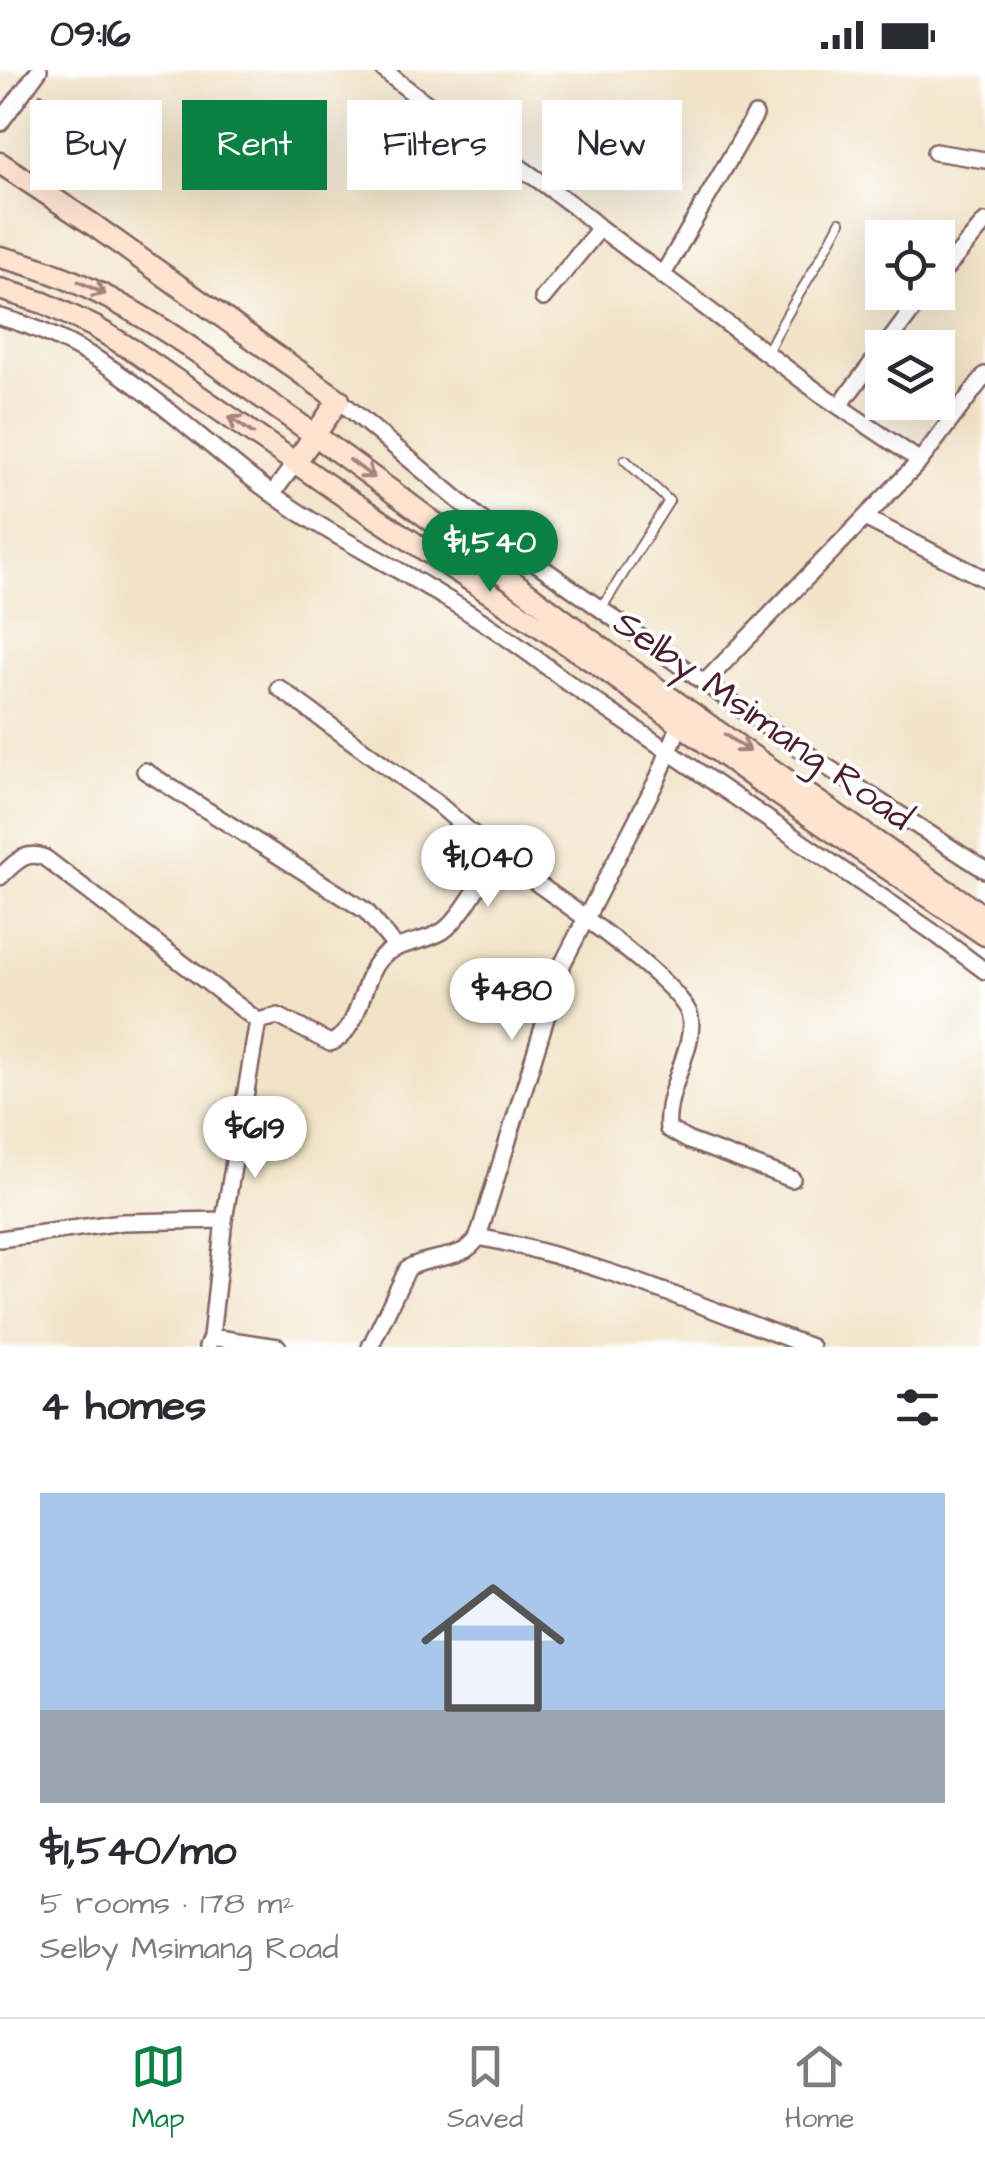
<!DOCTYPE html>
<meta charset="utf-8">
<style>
:root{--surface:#fff;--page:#f7f7f7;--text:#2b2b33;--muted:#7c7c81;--line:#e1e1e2;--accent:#0b8043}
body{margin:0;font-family:"Architects Daughter",sans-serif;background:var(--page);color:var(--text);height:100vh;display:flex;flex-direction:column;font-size:38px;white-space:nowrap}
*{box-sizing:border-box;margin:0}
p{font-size:32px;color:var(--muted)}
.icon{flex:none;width:55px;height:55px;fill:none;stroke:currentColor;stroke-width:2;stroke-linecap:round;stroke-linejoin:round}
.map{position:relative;height:1277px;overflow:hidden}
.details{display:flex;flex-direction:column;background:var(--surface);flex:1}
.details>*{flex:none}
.hud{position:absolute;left:30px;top:30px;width:925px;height:90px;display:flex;gap:20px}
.controls{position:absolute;left:865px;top:150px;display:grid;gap:20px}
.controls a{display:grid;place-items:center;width:90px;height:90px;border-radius:0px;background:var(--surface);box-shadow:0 10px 40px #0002;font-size:50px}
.price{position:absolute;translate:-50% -85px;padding:0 22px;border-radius:35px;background:#fff;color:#222;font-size:32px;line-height:65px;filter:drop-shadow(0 2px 5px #0008)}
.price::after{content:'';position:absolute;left:50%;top:60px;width:30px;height:22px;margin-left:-15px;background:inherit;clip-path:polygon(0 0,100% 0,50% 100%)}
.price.current{background:var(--accent);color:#fff}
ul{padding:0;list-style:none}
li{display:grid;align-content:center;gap:20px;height:530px;padding:0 40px}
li+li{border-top:2px solid var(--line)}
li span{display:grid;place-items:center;height:310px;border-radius:0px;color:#555}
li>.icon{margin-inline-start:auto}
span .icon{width:180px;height:180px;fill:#fffc;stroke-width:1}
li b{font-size:42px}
h2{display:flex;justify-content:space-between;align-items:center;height:120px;padding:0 40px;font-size:42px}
.tag{padding:0 35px;border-radius:0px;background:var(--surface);box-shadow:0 10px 40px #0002;font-size:35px;line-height:90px}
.tag.current{background:var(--accent);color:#fff}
.status{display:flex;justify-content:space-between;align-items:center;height:70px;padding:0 50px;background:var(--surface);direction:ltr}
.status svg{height:28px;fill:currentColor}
.tab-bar{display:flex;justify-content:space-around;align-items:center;height:140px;border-top:2px solid var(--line);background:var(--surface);font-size:28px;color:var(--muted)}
.tab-bar a{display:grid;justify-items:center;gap:5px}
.tab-bar .current{color:var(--accent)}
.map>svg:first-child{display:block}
</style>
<div class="status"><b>09:16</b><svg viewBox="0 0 49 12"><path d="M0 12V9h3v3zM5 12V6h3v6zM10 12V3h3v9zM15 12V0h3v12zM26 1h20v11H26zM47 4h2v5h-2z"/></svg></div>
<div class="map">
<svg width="985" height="1277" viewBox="0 0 985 1277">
<rect width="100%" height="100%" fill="#fff"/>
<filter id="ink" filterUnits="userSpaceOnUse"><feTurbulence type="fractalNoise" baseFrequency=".01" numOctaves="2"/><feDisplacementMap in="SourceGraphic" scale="20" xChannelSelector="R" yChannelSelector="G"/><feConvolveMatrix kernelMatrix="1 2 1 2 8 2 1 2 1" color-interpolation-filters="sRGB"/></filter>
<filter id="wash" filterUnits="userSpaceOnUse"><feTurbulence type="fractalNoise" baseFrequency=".0048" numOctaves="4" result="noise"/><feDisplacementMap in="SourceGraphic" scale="40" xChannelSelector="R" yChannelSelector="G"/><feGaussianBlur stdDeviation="2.25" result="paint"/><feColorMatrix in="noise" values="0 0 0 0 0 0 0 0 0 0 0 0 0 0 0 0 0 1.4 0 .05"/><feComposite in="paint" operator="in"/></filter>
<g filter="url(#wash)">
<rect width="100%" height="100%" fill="#f1e3c7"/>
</g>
<g filter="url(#ink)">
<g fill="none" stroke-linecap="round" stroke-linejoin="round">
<defs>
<path id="lane" d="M767 283C788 237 818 198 840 152
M601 539 669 431 625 390"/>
<path id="street" d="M384 0C452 58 533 99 600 158L818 322 920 391
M0 53 39 0
M935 82 985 90
M662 206 755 45
M938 208 985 152
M543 228 600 158
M0 247C124 280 195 374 297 441 344 472 394 496 442 526 486 552 527 581 567 612L930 860 985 901
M884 278 926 222
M339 330 519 481 775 663 985 800
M839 336 882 280
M273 423 295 393
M865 448 985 509
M704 613 920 391 985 305
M279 618 438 734 498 786
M145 701 366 841 396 877
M0 807C14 794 25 779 45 788L258 951
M258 951 278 946 330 973C358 963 361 918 375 895 390 871 421 875 443 861 462 848 483 806 498 786 533 811 683 911 690 947 696 978 664 1020 668 1059L689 1071 792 1109
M478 1167C593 1189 703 1237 811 1277
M0 1169 122 1152 224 1150
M211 1267 278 1277
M207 1277 211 1267 224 1150 258 951
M370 1277 408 1198C431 1184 464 1192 478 1167L563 893 658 708 680 654"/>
<path id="secondary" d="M0 93 92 154 339 330 295 393
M0 187C106 212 184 273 271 334 378 409 483 489 588 568 718 664 852 755 985 847
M0 219 44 233 93 256 134 281 348 429 598 595 766 716 985 865"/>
</defs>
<use href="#lane" stroke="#846462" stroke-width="12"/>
<use href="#street" stroke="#846462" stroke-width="20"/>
<use href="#secondary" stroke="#846462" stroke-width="25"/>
<path stroke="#846462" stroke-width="2.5" stroke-dasharray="8 8" stroke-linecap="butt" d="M39 24 100 46"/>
<use href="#lane" stroke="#fff" stroke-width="8"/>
<use href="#street" stroke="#fff" stroke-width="15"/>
<use href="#secondary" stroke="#fde4d1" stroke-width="20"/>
</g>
<defs><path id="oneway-shaft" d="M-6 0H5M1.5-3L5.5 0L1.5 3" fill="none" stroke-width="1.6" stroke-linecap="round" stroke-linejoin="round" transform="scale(2.5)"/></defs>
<g stroke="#a4827e">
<use href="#oneway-shaft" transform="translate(92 218) rotate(25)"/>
<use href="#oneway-shaft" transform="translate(241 355) rotate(-145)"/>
<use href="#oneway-shaft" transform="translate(362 399) rotate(37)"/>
<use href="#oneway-shaft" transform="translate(737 673) rotate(35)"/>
</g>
</g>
<g text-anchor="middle" stroke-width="8" stroke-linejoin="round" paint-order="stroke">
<g font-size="38" fill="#4a1f2b" stroke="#fff">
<text transform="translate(764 649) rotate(35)" y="13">Selby Msimang Road</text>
</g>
</g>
</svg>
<div class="controls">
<a><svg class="icon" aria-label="locate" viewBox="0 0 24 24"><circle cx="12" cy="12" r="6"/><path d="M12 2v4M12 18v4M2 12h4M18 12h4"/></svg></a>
<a><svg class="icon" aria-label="layers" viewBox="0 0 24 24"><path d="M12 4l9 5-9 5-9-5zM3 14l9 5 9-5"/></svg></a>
</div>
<b class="price current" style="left:490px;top:525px">$1,540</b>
<b class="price" style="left:488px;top:840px">$1,040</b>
<b class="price" style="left:512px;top:973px">$480</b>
<b class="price" style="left:255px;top:1111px">$619</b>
<div class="hud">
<a class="tag">Buy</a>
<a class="tag current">Rent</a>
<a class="tag">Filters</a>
<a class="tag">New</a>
</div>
</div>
<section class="details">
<h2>4 homes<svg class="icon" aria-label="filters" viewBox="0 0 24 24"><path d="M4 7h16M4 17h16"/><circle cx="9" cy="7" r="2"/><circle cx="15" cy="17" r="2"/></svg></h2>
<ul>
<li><span style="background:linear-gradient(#a9c7e8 70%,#9aa5b1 0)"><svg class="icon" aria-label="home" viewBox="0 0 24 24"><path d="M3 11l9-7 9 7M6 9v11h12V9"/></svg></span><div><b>$1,540/mo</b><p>5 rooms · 178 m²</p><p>Selby Msimang Road</p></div></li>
</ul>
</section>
<nav class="tab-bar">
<a class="current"><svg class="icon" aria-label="map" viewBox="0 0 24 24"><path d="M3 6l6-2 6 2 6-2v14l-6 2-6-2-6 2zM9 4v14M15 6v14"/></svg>Map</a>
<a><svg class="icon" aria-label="saved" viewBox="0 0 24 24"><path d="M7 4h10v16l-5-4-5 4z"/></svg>Saved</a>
<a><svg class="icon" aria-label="home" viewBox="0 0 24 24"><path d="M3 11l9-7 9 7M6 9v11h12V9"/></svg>Home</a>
</nav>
